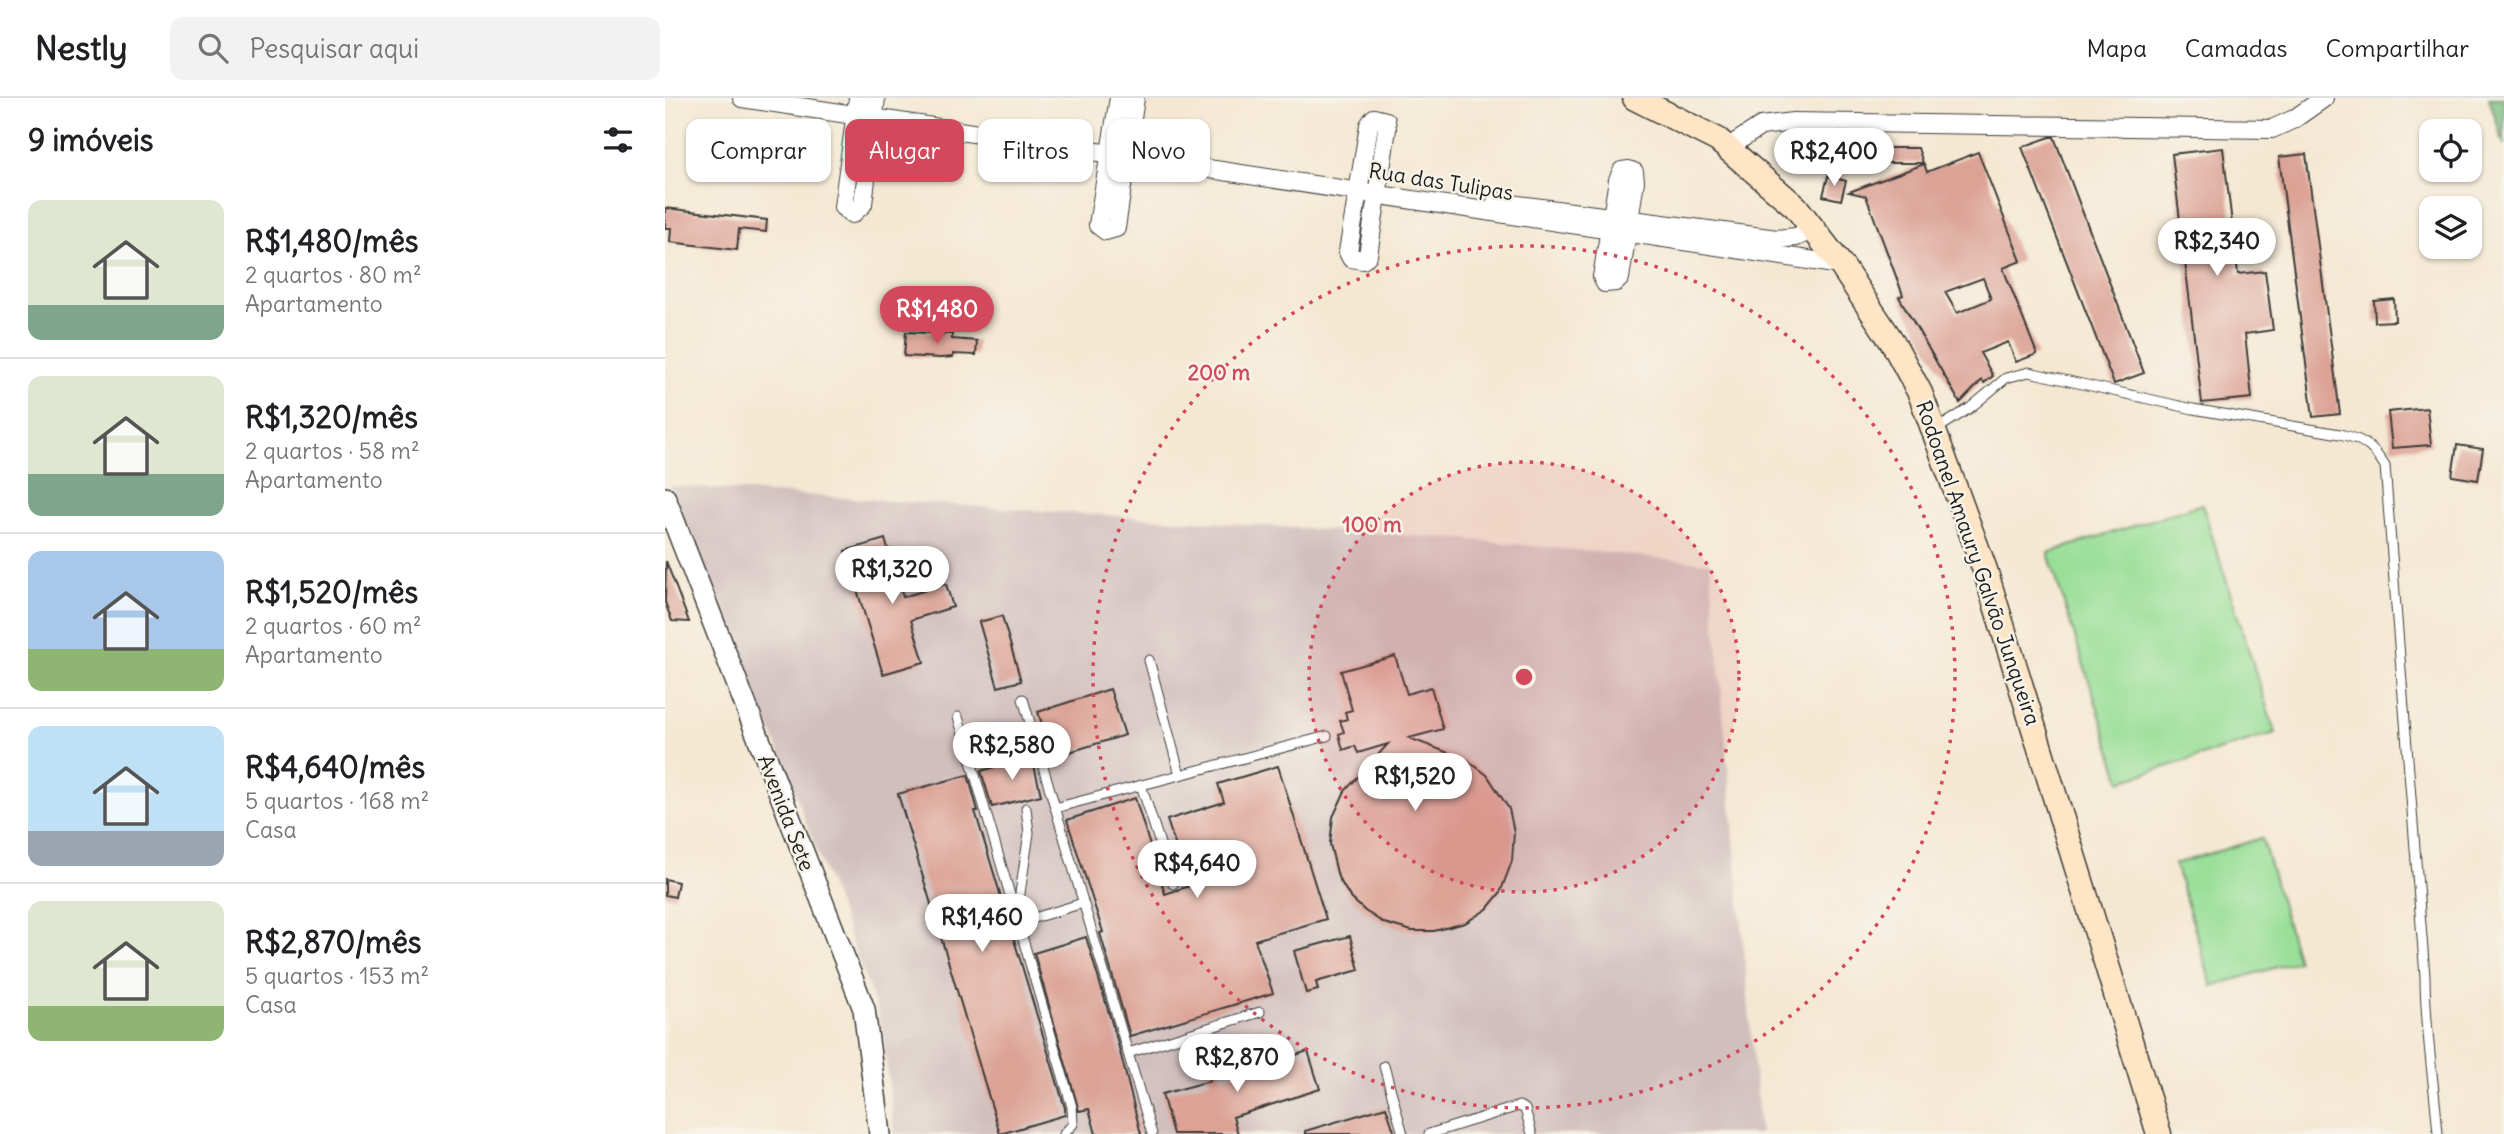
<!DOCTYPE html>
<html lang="pt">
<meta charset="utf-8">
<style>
:root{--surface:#fff;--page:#f2f2f2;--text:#202124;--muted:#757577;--line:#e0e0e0;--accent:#d1495b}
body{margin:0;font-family:Delius,sans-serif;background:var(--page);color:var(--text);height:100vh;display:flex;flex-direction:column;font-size:26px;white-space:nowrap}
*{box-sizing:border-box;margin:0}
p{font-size:23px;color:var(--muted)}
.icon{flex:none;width:38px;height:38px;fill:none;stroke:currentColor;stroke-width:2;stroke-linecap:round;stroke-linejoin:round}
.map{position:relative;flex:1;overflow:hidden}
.sheet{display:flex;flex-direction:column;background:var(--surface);width:665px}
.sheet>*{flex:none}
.banner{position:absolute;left:21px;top:21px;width:665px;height:63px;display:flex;gap:14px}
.fabs{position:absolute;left:1754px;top:21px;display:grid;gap:14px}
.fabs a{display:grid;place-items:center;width:63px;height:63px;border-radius:14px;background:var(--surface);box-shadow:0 2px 5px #0004;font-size:35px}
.price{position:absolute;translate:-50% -60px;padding:0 16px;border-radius:24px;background:#fff;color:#222;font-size:23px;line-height:46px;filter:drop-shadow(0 2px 4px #0008)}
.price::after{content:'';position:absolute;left:50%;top:42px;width:21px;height:16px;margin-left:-10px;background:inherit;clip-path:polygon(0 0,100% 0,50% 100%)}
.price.on{background:var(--accent);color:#fff}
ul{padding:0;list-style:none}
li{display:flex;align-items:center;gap:21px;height:175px;padding:0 28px}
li+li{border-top:2px solid var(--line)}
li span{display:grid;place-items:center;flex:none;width:196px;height:140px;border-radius:14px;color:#555}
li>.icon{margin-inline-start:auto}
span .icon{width:84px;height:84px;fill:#fffc;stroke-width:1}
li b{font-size:30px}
h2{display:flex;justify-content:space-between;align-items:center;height:84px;padding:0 28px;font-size:30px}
.pill{padding:0 24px;border-radius:14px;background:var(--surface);box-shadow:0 2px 5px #0004;font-size:24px;line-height:63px}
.pill.on{background:var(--accent);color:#fff}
header{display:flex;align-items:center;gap:42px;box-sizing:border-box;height:98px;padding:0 35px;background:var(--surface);border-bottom:2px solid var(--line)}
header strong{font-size:33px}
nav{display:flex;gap:38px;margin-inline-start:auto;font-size:24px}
.search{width:490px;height:63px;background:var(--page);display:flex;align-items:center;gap:18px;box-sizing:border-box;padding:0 24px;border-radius:14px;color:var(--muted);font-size:26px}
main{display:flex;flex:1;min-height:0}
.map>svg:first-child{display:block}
</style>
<header>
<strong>Nestly</strong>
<div class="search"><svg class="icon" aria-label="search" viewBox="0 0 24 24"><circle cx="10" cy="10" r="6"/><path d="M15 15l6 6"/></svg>Pesquisar aqui</div>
<nav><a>Mapa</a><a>Camadas</a><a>Compartilhar</a></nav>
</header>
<main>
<section class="sheet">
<h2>9 imóveis<svg class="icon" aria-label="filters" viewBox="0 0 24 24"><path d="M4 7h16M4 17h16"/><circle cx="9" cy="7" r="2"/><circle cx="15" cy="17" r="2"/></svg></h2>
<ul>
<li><span style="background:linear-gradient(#dfe7d0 75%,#7fa58c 0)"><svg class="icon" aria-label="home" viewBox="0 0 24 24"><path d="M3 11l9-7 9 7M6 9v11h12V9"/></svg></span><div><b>R$1,480/mês</b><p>2 quartos · 80 m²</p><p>Apartamento</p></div></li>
<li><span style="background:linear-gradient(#dfe7d0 70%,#7fa58c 0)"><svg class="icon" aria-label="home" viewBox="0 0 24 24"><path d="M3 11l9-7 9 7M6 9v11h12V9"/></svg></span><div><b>R$1,320/mês</b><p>2 quartos · 58 m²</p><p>Apartamento</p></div></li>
<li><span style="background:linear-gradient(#a9c7e8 70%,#8fb573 0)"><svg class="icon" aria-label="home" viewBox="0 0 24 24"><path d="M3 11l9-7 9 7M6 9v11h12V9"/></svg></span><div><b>R$1,520/mês</b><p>2 quartos · 60 m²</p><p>Apartamento</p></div></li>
<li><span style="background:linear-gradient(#bfe0f5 75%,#9aa5b1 0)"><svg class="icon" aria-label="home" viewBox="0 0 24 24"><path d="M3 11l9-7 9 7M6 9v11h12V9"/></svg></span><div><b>R$4,640/mês</b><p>5 quartos · 168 m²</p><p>Casa</p></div></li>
<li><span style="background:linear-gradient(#dfe7d0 75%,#8fb573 0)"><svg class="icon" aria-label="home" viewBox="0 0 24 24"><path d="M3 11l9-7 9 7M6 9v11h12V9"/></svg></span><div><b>R$2,870/mês</b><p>5 quartos · 153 m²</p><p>Casa</p></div></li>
</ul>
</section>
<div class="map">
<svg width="1839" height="1036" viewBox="0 0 1839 1036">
<rect width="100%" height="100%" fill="#f7f3e8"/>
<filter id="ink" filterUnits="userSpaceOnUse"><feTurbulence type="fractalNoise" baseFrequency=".0143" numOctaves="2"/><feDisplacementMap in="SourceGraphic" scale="14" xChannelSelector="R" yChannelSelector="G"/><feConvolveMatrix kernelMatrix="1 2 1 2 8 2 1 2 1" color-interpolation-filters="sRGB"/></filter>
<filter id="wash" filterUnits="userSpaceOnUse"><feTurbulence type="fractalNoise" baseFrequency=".00686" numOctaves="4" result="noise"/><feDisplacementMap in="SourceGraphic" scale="28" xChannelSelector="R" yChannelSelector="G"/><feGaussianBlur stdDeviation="1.57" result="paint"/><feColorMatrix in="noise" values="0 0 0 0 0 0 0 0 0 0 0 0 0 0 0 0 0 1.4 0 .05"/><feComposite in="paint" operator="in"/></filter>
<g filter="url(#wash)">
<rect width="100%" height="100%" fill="#f4e8d3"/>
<path fill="#d1bfbe" d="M5 388 797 441 1045 465 1095 1036H230L218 937 211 909 110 642Z"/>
<path fill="#99df98" stroke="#5a7e5a" stroke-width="2" d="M1537 406 1610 635 1456 683 1383 455Z
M1597 740 1633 863 1547 888 1510 766Z"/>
<path fill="#7abe80" stroke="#4b6d4e" stroke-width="2" d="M1824 0H1839V47Z"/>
<g id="blocks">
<path fill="#dca295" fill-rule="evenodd" d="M1385 39H1389L1479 275 1449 286 1357 49Z
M1170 50H1253L1258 65H1166Z
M1558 50 1573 176 1600 173 1608 232 1580 236 1587 300 1537 305 1507 56Z
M1313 54 1356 163 1338 170 1372 256 1351 264 1343 244 1315 255 1328 278 1319 285 1317 282 1295 305 1234 199 1238 197 1201 98 1184 94 1259 66 1262 74ZM1318 180 1326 201 1292 215 1280 194Z
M1641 56 1675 316 1648 319 1614 59Z
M1163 78 1181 83 1176 102 1158 98Z
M0 110 102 122 101 134 74 131 72 152 5 144 6 130H0Z
M1729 201 1730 223 1710 224 1709 203Z
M241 234 287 236V241L312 243 311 257 288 256V259L276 260 239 258Z
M1762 310 1766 347 1727 350 1723 314Z
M1792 347 1818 351 1813 382 1787 378Z
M220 441 238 499 281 486 288 509 246 522 259 564 218 576 180 453Z
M1 463 24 524 7 523 0 504Z
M337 518 356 583 333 589 314 524Z
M730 558 742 596 766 589 778 631 744 640 802 662 822 677 844 711 849 734 847 763 835 795 822 811 800 825 769 833H747L719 825 700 813 685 799 673 779 665 746 668 719 680 693 723 646 693 655 690 648 678 652 674 636 679 634 675 623 682 621 680 614 687 612 676 573Z
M445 591 460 637 388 659 373 614Z
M367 659 376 697 327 709 316 673Z
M613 668 661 821 590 842 608 895 465 938 435 835 438 834 402 722 470 700 500 796 524 788 502 722 559 704 553 686Z
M303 677 313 713H310L400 1010V1017L335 1036 233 696Z
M0 781 13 784 10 799 0 797Z
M685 838 694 872 651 884 653 892 641 895 629 853Z
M421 839 452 942 476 1036H431L424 1011 414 1013 369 855Z
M547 944 557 980 643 953 655 991 568 1019 573 1036H508L497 996 545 983 535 948Z
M721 1009 730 1036H640V1033Z"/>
</g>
</g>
<g filter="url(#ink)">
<use href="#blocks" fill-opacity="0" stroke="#3c3b37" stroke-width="2"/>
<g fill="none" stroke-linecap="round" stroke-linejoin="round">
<defs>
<path id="service" d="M1272 331 1305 310 1341 280 1364 274 1528 311 1675 336C1698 341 1707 348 1720 368L1760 878C1760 931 1769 983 1773 1036
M484 562 515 677
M358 601 487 1036
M293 619 407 1009 408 1026 399 1036
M476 687 508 786
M390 710 662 638
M352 815 364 735 361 710
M353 825 418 805
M463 955 595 914
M719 968 738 1036
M764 1036 854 1008 860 1011 867 1036"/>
<path id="minor" d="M77 0 1176 167
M193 0 178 109 187 116 198 106 211 0
M454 0 433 127 441 133 451 130 470 0
M709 20 721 23 722 31 703 157 698 162 686 160 683 154 704 27Z
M1062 50 1096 28 1128 24 1607 31 1629 21 1659 0
M964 72 969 74 970 83 955 180 951 184 940 185 937 179 953 82 957 73Z
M831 104 1112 141 1131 139 1149 131"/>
<path id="tertiary" d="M0 400 199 911 215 1036"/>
<path id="secondary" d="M970 0 1053 42 1131 109 1176 167 1228 245 1255 295 1320 472 1494 1036"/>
</defs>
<use href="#service" stroke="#3c3b37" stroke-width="11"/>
<use href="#minor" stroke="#3c3b37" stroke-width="20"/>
<use href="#tertiary" stroke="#3c3b37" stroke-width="24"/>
<use href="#secondary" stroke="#3c3b37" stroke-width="27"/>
<use href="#service" stroke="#fff" stroke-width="9"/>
<use href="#minor" stroke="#fff" stroke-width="18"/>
<use href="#tertiary" stroke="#fff" stroke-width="21"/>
<use href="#secondary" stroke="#fde5c5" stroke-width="24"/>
</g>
</g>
<circle cx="859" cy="579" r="215" fill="#d1495b" fill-opacity=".12"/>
<g fill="none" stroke="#d1495b" stroke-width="3.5" stroke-dasharray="3.5 7">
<circle cx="859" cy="579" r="215"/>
<circle cx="859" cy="579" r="431"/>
</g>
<g text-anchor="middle" stroke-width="5" stroke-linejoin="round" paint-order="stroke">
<g font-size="21" fill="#1c1c1c" stroke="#f7f3e8">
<text transform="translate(776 84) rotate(9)" y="7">Rua das Tulipas</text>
<text transform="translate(1313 465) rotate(71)" y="7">Rodoanel Amaury Galvão Junqueira</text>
<text transform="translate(121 715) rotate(69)" y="7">Avenida Sete</text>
</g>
</g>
<circle cx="859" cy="579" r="10" fill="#d1495b" stroke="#f7f3e8" stroke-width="3.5"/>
<g font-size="21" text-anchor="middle" font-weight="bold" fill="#d1495b" stroke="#f7f3e8" stroke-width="5" stroke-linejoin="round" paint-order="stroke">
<text x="554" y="282">200 m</text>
<text x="707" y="434">100 m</text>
</g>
</svg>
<div class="fabs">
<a><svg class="icon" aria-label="locate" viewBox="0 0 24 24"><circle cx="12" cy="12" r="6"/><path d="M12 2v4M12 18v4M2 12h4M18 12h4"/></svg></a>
<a><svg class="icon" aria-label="layers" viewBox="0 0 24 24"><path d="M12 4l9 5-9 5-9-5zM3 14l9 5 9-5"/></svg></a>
</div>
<b class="price" style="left:1169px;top:90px">R$2,400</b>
<b class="price" style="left:1552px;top:180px">R$2,340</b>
<b class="price on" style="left:272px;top:248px">R$1,480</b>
<b class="price" style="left:227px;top:508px">R$1,320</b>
<b class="price" style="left:347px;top:684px">R$2,580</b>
<b class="price" style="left:750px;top:715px">R$1,520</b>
<b class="price" style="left:532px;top:802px">R$4,640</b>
<b class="price" style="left:317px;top:856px">R$1,460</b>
<b class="price" style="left:572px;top:996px">R$2,870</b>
<div class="banner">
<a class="pill">Comprar</a>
<a class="pill on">Alugar</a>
<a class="pill">Filtros</a>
<a class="pill">Novo</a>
</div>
</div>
</main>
